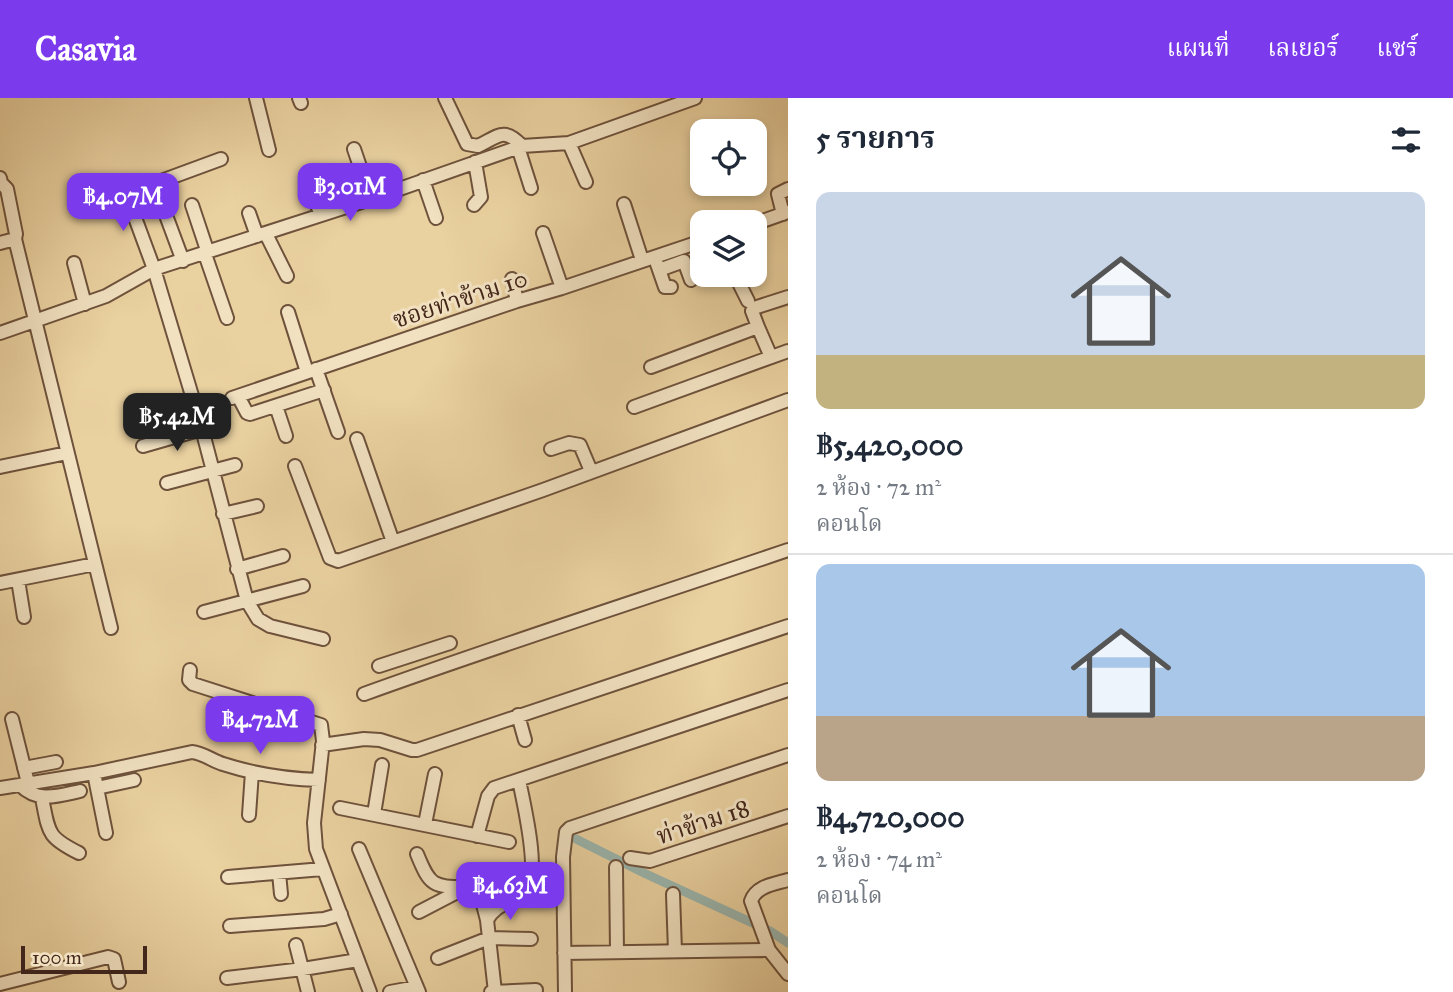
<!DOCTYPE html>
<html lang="th">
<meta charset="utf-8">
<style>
:root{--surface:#fff;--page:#f6f6f7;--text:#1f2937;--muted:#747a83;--line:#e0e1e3;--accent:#7c3aed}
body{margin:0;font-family:"IM FELL Great Primer","Noto Serif Thai",serif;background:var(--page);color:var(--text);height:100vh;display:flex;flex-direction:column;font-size:26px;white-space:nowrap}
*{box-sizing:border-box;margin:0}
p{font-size:23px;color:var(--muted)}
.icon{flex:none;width:38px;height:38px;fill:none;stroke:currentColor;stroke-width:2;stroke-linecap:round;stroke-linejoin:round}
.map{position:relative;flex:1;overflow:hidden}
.details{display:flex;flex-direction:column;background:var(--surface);width:665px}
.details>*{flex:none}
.buttons{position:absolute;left:690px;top:21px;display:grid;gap:14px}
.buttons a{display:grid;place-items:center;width:77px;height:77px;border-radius:14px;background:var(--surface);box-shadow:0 4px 10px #0003;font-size:35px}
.scale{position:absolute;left:21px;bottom:18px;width:126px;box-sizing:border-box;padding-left:7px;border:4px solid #44271b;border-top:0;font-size:19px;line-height:24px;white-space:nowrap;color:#44271b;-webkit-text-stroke:5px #f1e1c1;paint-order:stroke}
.price{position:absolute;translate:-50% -60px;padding:0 16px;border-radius:14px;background:var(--accent);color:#fff;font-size:23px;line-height:46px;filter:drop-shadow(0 2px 4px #0008)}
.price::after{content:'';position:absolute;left:50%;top:42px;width:21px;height:16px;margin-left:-10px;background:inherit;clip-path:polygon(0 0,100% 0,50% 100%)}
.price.on{background:#222;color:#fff}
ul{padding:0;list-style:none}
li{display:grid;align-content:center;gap:14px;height:371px;padding:0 28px}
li+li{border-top:2px solid var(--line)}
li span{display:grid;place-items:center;height:217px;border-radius:14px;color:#555}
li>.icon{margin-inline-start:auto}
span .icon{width:126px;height:126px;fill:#fffc;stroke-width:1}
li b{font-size:30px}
h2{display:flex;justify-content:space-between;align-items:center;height:84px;padding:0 28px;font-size:30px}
header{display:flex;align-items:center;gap:42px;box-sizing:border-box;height:98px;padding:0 35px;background:var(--accent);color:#fff}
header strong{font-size:33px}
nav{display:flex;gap:38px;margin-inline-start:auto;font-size:24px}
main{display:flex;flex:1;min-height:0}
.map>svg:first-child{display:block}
</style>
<header>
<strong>Casavia</strong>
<nav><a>แผนที่</a><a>เลเยอร์</a><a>แชร์</a></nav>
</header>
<main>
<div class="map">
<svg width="788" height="894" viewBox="0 0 788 894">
<rect width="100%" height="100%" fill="#ead1a0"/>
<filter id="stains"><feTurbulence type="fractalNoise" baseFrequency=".00286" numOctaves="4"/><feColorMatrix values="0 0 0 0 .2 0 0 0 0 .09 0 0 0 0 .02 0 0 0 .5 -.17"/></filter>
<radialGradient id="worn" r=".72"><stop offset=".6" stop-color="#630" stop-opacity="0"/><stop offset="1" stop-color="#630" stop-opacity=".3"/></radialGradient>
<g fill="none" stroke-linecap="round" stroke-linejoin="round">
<path stroke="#9ab5ad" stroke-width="9" d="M576 741 646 776 770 833 788 845"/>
<defs>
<path id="minor" d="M256 0 269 52
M299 0 301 5
M445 0 467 46 478 48C498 39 503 28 522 48
M569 45 586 84
M518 49 531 90
M354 51 371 101
M0 80 1 85 7 91 16 136 15 141 111 530
M423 82 436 120
M123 87 154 171 202 331 247 503 258 521 270 528 323 541
M310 90 321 117
M126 96 221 61
M624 106 642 162
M192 107 208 155
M474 107 481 99 475 64
M249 115 257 138
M783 116 778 96 788 91
M167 120 183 163
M754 126 788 114
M543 135 562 190
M266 136 287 178
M0 145 15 141
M205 156 227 220
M74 165 85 206
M657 166 665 189H671
M659 172 684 163 691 182
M735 177 748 203
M512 181 517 203
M288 214 307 274
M758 229 752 213 754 210 788 199
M0 235 106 198 154 171 371 101 522 48 569 45 695 0
M651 269 758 229 771 259
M316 271 338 334
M238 298 247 315 250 316 324 292
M232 300 517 203 562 190 702 143
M276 308 286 338
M634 309 788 253
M357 341 393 444
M143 348 202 331
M551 351 569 345 580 347 591 373
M295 368 330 460 338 463 543 392 788 302
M0 369 67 355
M167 385 235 367
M223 416 257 408
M237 471 283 458
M18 482 24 519
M0 485 95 466
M204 514 303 488
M379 568 450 545
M190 572 189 582 193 586 321 627 323 643 314 725 316 751 370 894
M364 596C505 545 647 500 788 452
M518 617 525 642
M12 621 28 685
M322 647 364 641 380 642 412 652H417L788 528
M24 670 56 664
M94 675 106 735
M20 687C38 705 57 698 80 693
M0 690 94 675 192 654C203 655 213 663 223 666 254 676 287 681 319 682
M97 690 134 682
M42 700C49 735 47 739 79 755
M340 710 509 744
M374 716 382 667
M249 717 252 674
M425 726 435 676
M477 738 488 698 494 690 788 592
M359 751 419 894
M417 756C430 788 433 789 466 789
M630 760 650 763 788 718
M616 769 617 854
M279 775 281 796
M228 779 323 771
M788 782C774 786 756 788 751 803L769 852 788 876
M479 791 487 822 495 894
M673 796 675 853
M419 814 467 789 519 797
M487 822C496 805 513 805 525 793 542 779 523 703 519 682
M230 828 324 821 341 816
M296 847 308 894
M564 855 769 852
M438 860 489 840 531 841
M227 880 303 871 358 862
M0 886 108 859 114 861 119 884
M390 894 417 889
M491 894 536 892
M565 894 563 759 566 734 570 730 788 657"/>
</defs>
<use href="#minor" stroke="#6e523c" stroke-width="16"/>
<use href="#minor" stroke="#f1e1c1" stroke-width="12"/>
</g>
<g text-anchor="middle" stroke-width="6" stroke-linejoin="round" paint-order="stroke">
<g font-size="24" fill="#44271b" stroke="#f1e1c1">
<text transform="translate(460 201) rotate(-18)" y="8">ซอยท่าข้าม 10</text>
<text transform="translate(703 724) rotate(-18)" y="8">ท่าข้าม 18</text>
</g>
</g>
<rect width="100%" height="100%" filter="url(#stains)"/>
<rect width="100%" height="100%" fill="url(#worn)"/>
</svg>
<div class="buttons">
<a><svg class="icon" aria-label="locate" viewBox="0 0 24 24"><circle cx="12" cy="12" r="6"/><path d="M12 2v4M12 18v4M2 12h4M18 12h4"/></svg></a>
<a><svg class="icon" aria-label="layers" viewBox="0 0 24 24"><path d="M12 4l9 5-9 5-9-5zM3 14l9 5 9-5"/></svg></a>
</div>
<div class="scale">100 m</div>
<b class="price" style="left:350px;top:125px">฿3.01M</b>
<b class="price" style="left:123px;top:135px">฿4.07M</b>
<b class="price on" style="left:177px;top:355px">฿5.42M</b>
<b class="price" style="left:260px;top:658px">฿4.72M</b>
<b class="price" style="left:510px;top:824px">฿4.63M</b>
</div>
<section class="details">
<h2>5 รายการ<svg class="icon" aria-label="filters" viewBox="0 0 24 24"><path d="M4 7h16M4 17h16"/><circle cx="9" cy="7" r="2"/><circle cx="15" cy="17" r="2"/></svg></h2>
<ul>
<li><span style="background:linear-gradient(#c9d6e8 75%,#c2b280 0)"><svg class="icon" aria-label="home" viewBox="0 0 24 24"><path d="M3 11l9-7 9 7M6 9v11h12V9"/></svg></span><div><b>฿5,420,000</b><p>2 ห้อง · 72 m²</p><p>คอนโด</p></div></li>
<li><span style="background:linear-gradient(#a9c7e8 70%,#b9a48a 0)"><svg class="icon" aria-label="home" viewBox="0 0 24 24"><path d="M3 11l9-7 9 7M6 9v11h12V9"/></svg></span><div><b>฿4,720,000</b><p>2 ห้อง · 74 m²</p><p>คอนโด</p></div></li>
</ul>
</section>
</main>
